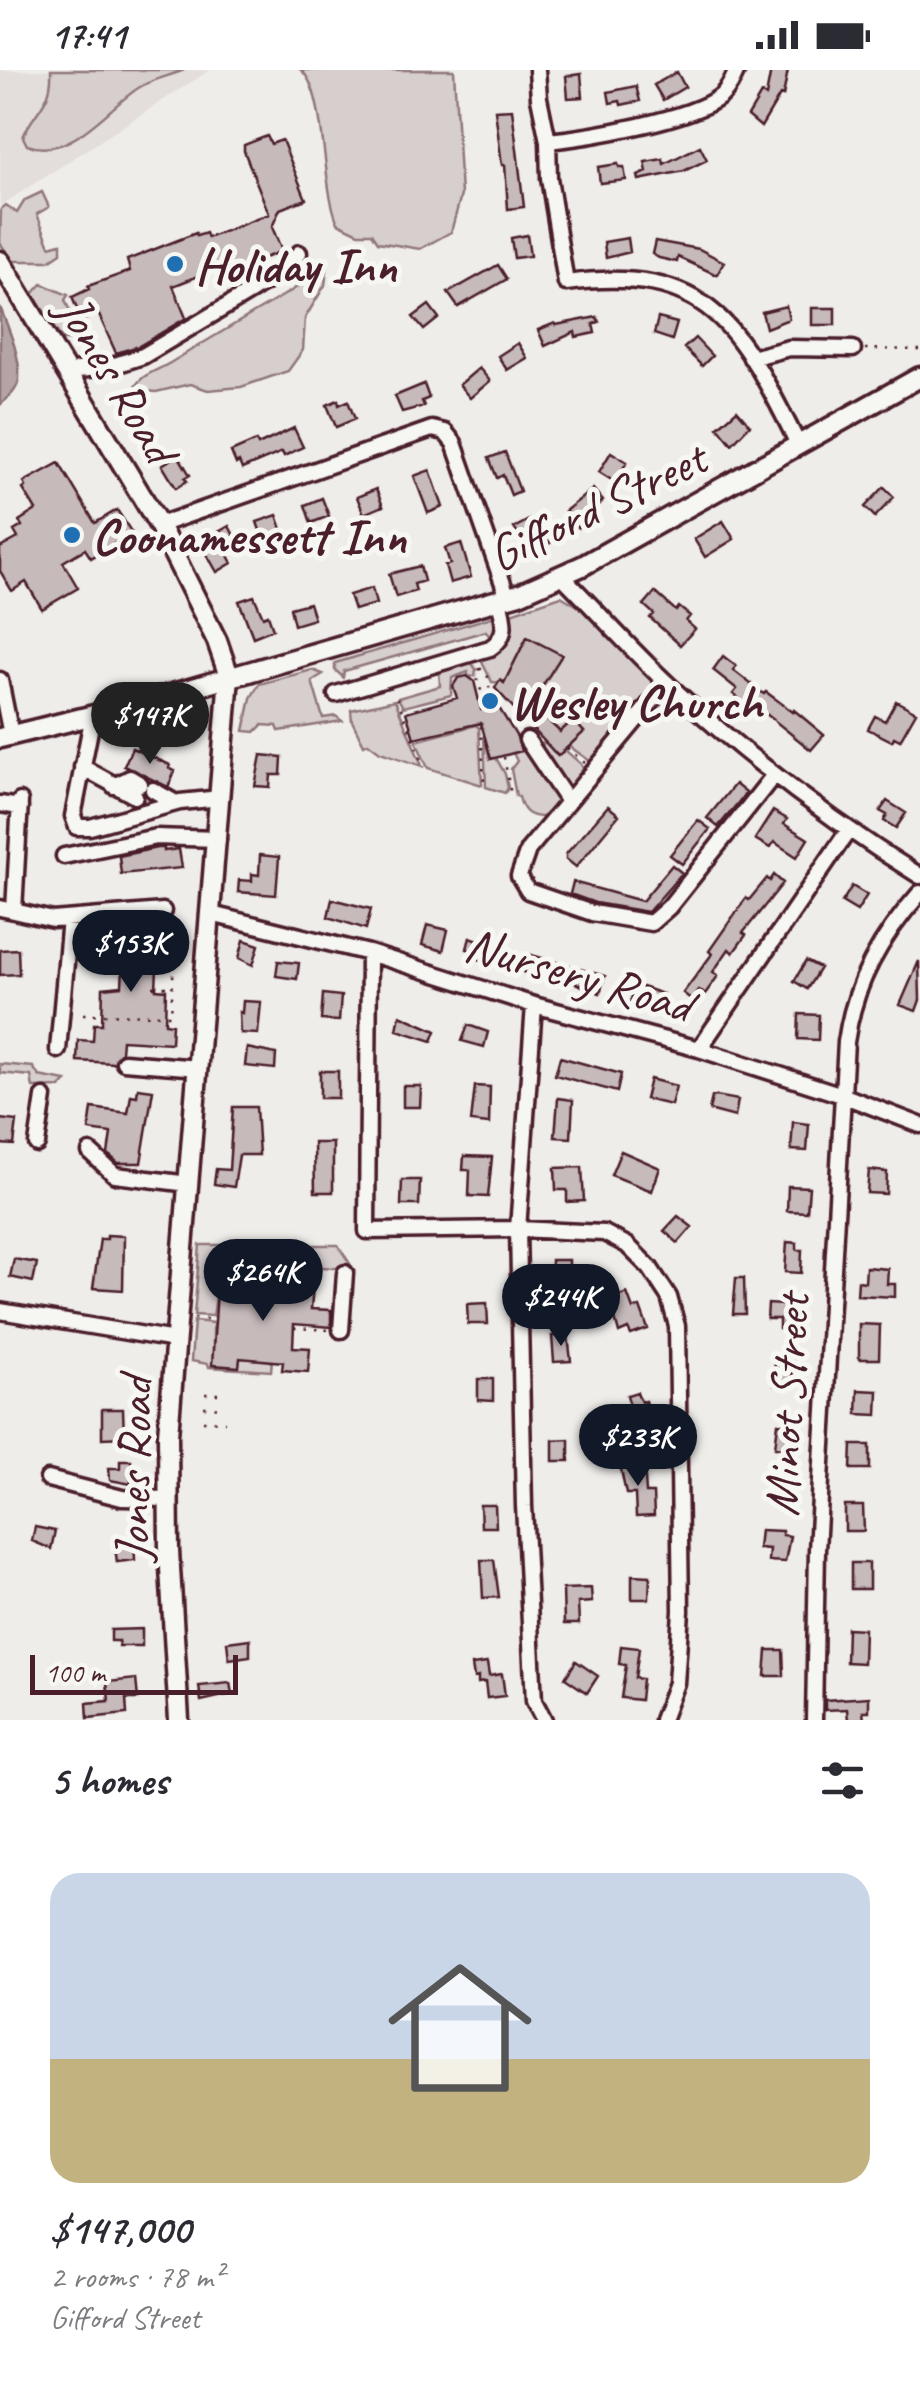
<!DOCTYPE html>
<meta charset="utf-8">
<style>
:root{--surface:#fff;--page:#f2f2f3;--text:#2b2b33;--muted:#7c7c81;--accent:#111827}
body{margin:0;font-family:Caveat,sans-serif;background:var(--page);color:var(--text);height:100vh;display:flex;flex-direction:column;font-size:38px;white-space:nowrap}
*{box-sizing:border-box;margin:0}
p{font-size:32px;color:var(--muted)}
.icon{flex:none;width:55px;height:55px;fill:none;stroke:currentColor;stroke-width:2;stroke-linecap:round;stroke-linejoin:round}
.map{position:relative;height:1650px;overflow:hidden}
.sheet{display:flex;flex-direction:column;background:var(--surface);flex:1}
.sheet>*{flex:none}
.scale{position:absolute;left:30px;bottom:25px;width:208px;box-sizing:border-box;padding-left:10px;border:5px solid #4a1f2b;border-top:0;font-size:28px;line-height:35px;white-space:nowrap;color:#4a1f2b;-webkit-text-stroke:8px #f6f6f2;paint-order:stroke}
.price{position:absolute;translate:-50% -85px;padding:0 22px;border-radius:35px;background:var(--accent);color:#fff;font-size:32px;line-height:65px;filter:drop-shadow(0 2px 5px #0008)}
.price::after{content:'';position:absolute;left:50%;top:60px;width:30px;height:22px;margin-left:-15px;background:inherit;clip-path:polygon(0 0,100% 0,50% 100%)}
.price.current{background:#222;color:#fff}
ul{padding:0;list-style:none}
li{display:grid;align-content:center;gap:20px;height:530px;padding:0 50px}
li span{display:grid;place-items:center;height:310px;border-radius:30px;color:#555}
li>.icon{margin-inline-start:auto}
span .icon{width:180px;height:180px;fill:#fffc;stroke-width:1}
li b{font-size:42px}
h2{display:flex;justify-content:space-between;align-items:center;height:120px;padding:0 50px;font-size:42px}
.status{display:flex;justify-content:space-between;align-items:center;height:70px;padding:0 50px;background:var(--surface);direction:ltr}
.status svg{height:28px;fill:currentColor}
.map>svg:first-child{display:block}
</style>
<div class="status"><b>17:41</b><svg viewBox="0 0 49 12"><path d="M0 12V9h3v3zM5 12V6h3v6zM10 12V3h3v9zM15 12V0h3v12zM26 1h20v11H26zM47 4h2v5h-2z"/></svg></div>
<div class="map">
<svg width="920" height="1650" viewBox="0 0 920 1650">
<rect width="100%" height="100%" fill="#efedea"/>
<filter id="ink" filterUnits="userSpaceOnUse"><feTurbulence type="fractalNoise" baseFrequency=".01" numOctaves="2"/><feDisplacementMap in="SourceGraphic" scale="20" xChannelSelector="R" yChannelSelector="G"/><feConvolveMatrix kernelMatrix="1 2 1 2 8 2 1 2 1" color-interpolation-filters="sRGB"/></filter>
<g filter="url(#ink)">
<path fill="#e3dedc" d="M0 0H210L0 136Z"/>
<path fill="#d7cfce" stroke="#90777c" stroke-width="2.5" d="M51 0H184C170 6 153 9 140 17 107 37 71 91 27 75L23 67C34 40 53 34 51 0Z
M301 0H454L461 125 451 162 420 179 378 172 372 163H359L338 153C321 117 327 22 301 0Z
M42 122 49 137 37 144 50 176 61 173V183L49 191H13L0 173 1 139 6 135 17 143 25 130Z
M328 193 325 215 305 248 303 280 288 301 241 317 208 320 190 314 156 322 133 320C142 303 155 302 170 293 211 268 252 244 291 221 305 213 313 200 328 193Z
M42 214 68 225 65 230 76 255 81 254 75 270H62L33 224Z
M561 526 581 538 655 614 590 691 569 676 584 662 573 650 560 662 551 653 537 665 529 657 541 640 531 634 561 585 527 567 504 613 492 612 482 592C506 568 511 585 511 543Z
M495 546 497 558 490 567 486 561 344 601 343 607 335 600V593Z
M470 591 476 599 475 606 468 607V602L452 608 451 625 403 637 398 628 440 616 439 600Z
M312 600 323 604 312 611 323 648 336 646 342 651 279 661 277 656 262 655 255 662 244 661 251 628 259 614Z
M395 630 422 696 380 682 368 673 364 675 352 651 351 640Z
M476 655 479 658 482 715 428 698 416 671Z
M484 665 490 689 496 688 505 704 508 718 505 723 486 717Z
M544 671 557 686 565 680 581 694 584 701 572 716 566 717 541 679Z
M527 680 560 730 542 747C528 747 522 740 519 727L516 726 511 699 517 691 513 683Z
M0 994 33 997 39 1006 66 1011 60 1017 33 1018 31 1006 0 1003Z
M200 1175H338L354 1200 313 1196 311 1217 289 1215 288 1220 234 1216V1208L219 1207 213 1246 194 1245Z
M194 1251 213 1253V1295L238 1297 240 1288 272 1290 271 1301 209 1297 208 1294 191 1291Z"/>
<path fill="#b4a4a5" stroke="#8a6f74" stroke-width="2.5" d="M0 237C8 257 21 287 19 309 18 320 8 328 0 335Z"/>
<path fill="#c6babb" stroke="#4a1f2b" stroke-width="2.5" d="M771 0H788L783 26 780 25 761 57 748 46 761 24 766 26Z
M677 2 685 17 663 30 654 15Z
M581 4 583 27 568 28 566 6Z
M636 16 640 31 621 35 620 31 610 33 608 22Z
M512 39 524 137 508 139 505 95H502L495 40Z
M267 66 271 74 282 70 306 129 280 139 272 157 282 181 221 205 219 198 173 216 186 248 139 276 116 283 98 243 82 251 72 227 89 219 88 216 130 201 127 190 196 163 197 166 206 163 208 168 269 144 244 81V75Z
M700 76 707 90 684 101 639 110 638 106 647 102 645 92 663 89 664 94Z
M618 94 619 97H624L626 110 600 113 598 97Z
M527 165 530 186 514 188 511 168Z
M628 168 630 182 606 188 604 172Z
M655 171 699 179 724 192 717 205 678 187 677 192 659 188 652 184Z
M498 195 507 209 458 237 448 223Z
M429 235 439 248 424 260 413 247Z
M786 236 789 249 766 258 762 242Z
M812 238H835V255H812Z
M597 247 599 252 593 254 595 263 576 267 575 262 545 276 538 260 555 253 556 255Z
M658 248 677 253 672 270 654 264Z
M695 268 712 286 702 296 684 278Z
M518 273 527 288 507 300 498 286Z
M479 298 490 311 470 328 459 315Z
M424 314 429 328 422 331 424 336 402 342 395 326Z
M338 330 339 335 348 331 355 349 336 357 327 335Z
M737 340 750 355 732 374 718 357Z
M294 358 303 377 284 386 282 382 242 399 239 392 236 394 231 382 256 371 258 375Z
M505 382 520 421 511 425 503 405 497 408 489 388Z
M611 382 627 392 615 412 599 402Z
M178 385 190 405 185 408 187 411 176 418 162 395Z
M59 393 95 453 117 440 132 463 91 488 85 479 63 492 78 518 42 539 26 512 12 521 0 501V478L18 468 14 461 22 456 19 451 36 440 23 419 26 417 24 412Z
M430 400 443 437 428 443 414 406Z
M884 417 894 427 875 447 865 437Z
M376 419 383 436 364 444 357 427Z
M593 419 603 431 591 440 594 444 578 458 565 441Z
M322 428 329 446 311 453 305 435Z
M277 445 283 462 263 469 257 452Z
M529 450 536 461 540 458 550 473 530 485 514 458Z
M723 451 734 469 705 487 694 469Z
M229 456 238 473 225 480 232 493 217 502 205 481 217 469 215 464Z
M461 473 471 507 450 513 445 495 450 494 445 478Z
M420 496 424 511 414 514 416 521 396 527 389 504Z
M372 518 376 534 354 540 349 525Z
M655 522 676 541 679 537 690 546 686 551 695 559 680 575 650 548 654 544 644 535Z
M254 526 263 547 268 545 273 559 253 567 239 531Z
M309 533 314 549 294 555 290 538Z
M527 567 562 585 531 634 560 662 573 650 584 662 558 686 495 618 500 610 504 613Z
M723 586 736 596 733 600 764 624 766 622 793 642 794 640 824 665 811 680 755 635 752 639 733 624 737 619 713 600Z
M467 606 474 611 481 639 491 625 517 667 521 681 491 689 481 653 414 668 406 642 457 628 453 616 458 608Z
M896 631 916 642 900 670 894 667 892 671 868 659 875 646 885 651Z
M132 678 170 695 169 698 175 701 168 717 124 696Z
M261 685 282 687 281 705H271L270 717 255 716Z
M735 714 746 723 718 757 707 748Z
M887 731 906 743 896 758 884 751 887 745 880 741Z
M608 736 619 745 576 797 566 789V784Z
M773 741 787 749 784 754 808 769 797 787 774 772 770 778 755 769Z
M698 750 710 759 682 794 670 785Z
M157 778H164V781L179 779 182 798 121 804 119 786Z
M260 785 279 787 276 825 238 822 239 810 252 811V804L259 805Z
M672 795 682 803 648 842 595 833 570 824 573 812 642 831Z
M774 805 783 813 743 863 746 865 733 883 729 879 713 902 718 906 705 924 699 920 692 930 683 923 712 884 709 881 746 828 749 830 767 808 770 811Z
M852 816 867 825 857 841 842 832Z
M332 829 371 839 366 859 328 847Z
M141 853 169 858 168 878H158L156 919 166 920 165 953 172 954 171 973 122 970 121 982 114 993 77 991 78 970 93 971 94 954H102L103 918 122 916 124 880H116V875H104V856Z
M427 855 448 860 443 881 422 875Z
M470 867 503 878 498 895 475 888 477 882 467 879Z
M244 870 259 875 253 895 239 888Z
M18 879 19 904 0 905V880Z
M528 884 605 906 600 923 550 903 549 909 523 902Z
M278 891 299 893 297 909 276 906Z
M806 891 820 898 807 919 794 911Z
M919 891 920 930 916 941 900 935Z
M636 915 663 924 656 941 630 932Z
M323 924 341 926 339 951 321 950Z
M243 931 261 932 258 964 240 963 239 942 242 943Z
M799 944 819 945 818 970 798 969Z
M400 945 436 961 432 971 397 960Z
M468 955 488 962 484 977 462 971Z
M247 978 276 984 275 999 245 996Z
M560 987 621 1004 617 1022 555 1005Z
M320 1001H338V1028H320Z
M650 1009 676 1016 671 1035 645 1029Z
M403 1016H421L420 1037H403Z
M475 1016 490 1017 489 1054 471 1052Z
M138 1018 153 1020 141 1093H118L108 1084 111 1063 89 1060 92 1038 128 1043 131 1025 137 1026Z
M716 1026 738 1030 735 1047 709 1040 712 1027Z
M558 1028 573 1030 571 1068 555 1067Z
M233 1037H256L259 1085H239L234 1117 214 1114 216 1099 229 1100Z
M0 1049 17 1051 14 1075 0 1074Z
M793 1052 809 1054 807 1081 791 1080Z
M314 1073H333V1122H315Z
M621 1081 660 1098 652 1121 611 1105Z
M464 1086 492 1087 488 1127 469 1126 470 1100H463Z
M582 1097 584 1131 567 1132V1120H556L555 1098Z
M869 1100 887 1102 886 1124 867 1123Z
M402 1110H420L419 1135H401Z
M788 1116 809 1117 807 1142 787 1141Z
M678 1146 692 1157 678 1173 664 1161Z
M107 1165 124 1166 123 1220 93 1218 100 1169H107Z
M787 1172 797 1173V1180H802L801 1203 785 1202Z
M14 1189 37 1193 33 1212 10 1207Z
M551 1190H569V1219H551Z
M866 1197 888 1199 887 1214H895V1227L857 1225 858 1211 865 1212Z
M218 1207 234 1208V1216L288 1220V1215L313 1217 311 1239 331 1240V1257L294 1254 293 1277 310 1278 308 1302 282 1300 283 1292 240 1288 239 1297 212 1295Z
M736 1208H744L745 1244H733Z
M627 1223 633 1239 640 1237 648 1259 631 1265 628 1259 619 1263 610 1230Z
M782 1230 793 1231 792 1236H797L796 1260 779 1259V1249H767L768 1234 782 1235Z
M487 1233 488 1254H468L467 1234Z
M859 1254 880 1255 879 1289H859Z
M568 1265 571 1291 554 1292 552 1266Z
M775 1288H793L792 1316 774 1315Z
M478 1309H493V1331L478 1330Z
M858 1320 878 1321 877 1345 857 1344Z
M637 1322 641 1332 645 1331 651 1349 635 1354 627 1325Z
M102 1339H123L124 1367 102 1368Z
M778 1353 796 1355 794 1379 775 1377Z
M569 1369V1391H553V1370Z
M852 1375H870V1399H851Z
M120 1390H131V1414L110 1410 109 1398H120Z
M644 1393 646 1423H653L654 1446 636 1447 635 1424H626L620 1395Z
M773 1409 790 1410 789 1434H772Z
M480 1435H495L496 1457H481Z
M845 1436H863L864 1461H845Z
M35 1457 55 1461 51 1479 32 1471Z
M760 1460 782 1461V1465L790 1466 785 1492 768 1491 769 1479 758 1478Z
M134 1468 135 1490 117 1492 114 1470Z
M481 1490H494L499 1527 483 1528Z
M851 1493H869V1519H851Z
M632 1505 650 1506 649 1529H632Z
M591 1518 592 1532 578 1533 579 1554H564L563 1519Z
M847 1558 864 1559 863 1593 846 1592Z
M142 1559V1576H119V1571H111V1560Z
M250 1569V1586L229 1589 227 1572Z
M621 1576 639 1578 635 1608 642 1609 640 1630 621 1628 626 1595 619 1594Z
M767 1580H783L784 1606H765Z
M576 1591 598 1606 587 1623 565 1608Z
M487 1593 489 1606 502 1604 505 1626 487 1628 485 1612 478 1613V1607L474 1608 472 1595Z
M136 1609 138 1629H126L127 1644 88 1648 87 1633 109 1631 107 1612Z
M230 1613 232 1624 201 1631 199 1616Z
M869 1627V1641H863L864 1650H848L847 1639 825 1640V1630Z"/>
<g fill="none" stroke-linecap="round" stroke-linejoin="round">
<path stroke="#cec4c4" stroke-width="14" stroke-dasharray="14 7" stroke-linecap="butt" d="M138 720 150 727"/>
<defs>
<path id="minor" d="M537 0 539 28 548 71C588 67 691 50 721 26 729 19 733 9 737 0
M548 71 549 108 566 213C711 194 740 258 799 376
M751 288 789 278 853 279
M78 300 109 297 143 286 252 221 282 201 299 183
M159 455 432 359 445 362 454 373 508 528
M562 506C598 542 632 581 670 616 747 687 831 751 920 806
M0 610 11 665
M667 613 528 780 519 806 528 821 592 843 651 853 669 837 774 705
M336 624 490 578C509 566 504 550 499 531
M93 645 73 746 77 757H90L180 732 221 728
M527 670 567 730
M82 697 135 726
M114 716 130 708 140 714
M153 720 176 733
M0 734 20 737
M64 786 156 767 218 769
M0 838 14 841 20 731
M14 841 53 850 163 841
M211 844 369 883 534 935 699 979 842 1025 920 1055
M369 883 367 1161 518 1159 604 1163 627 1175 650 1198 669 1227 677 1256 681 1541 676 1613 662 1650
M534 935 518 1159 524 1436 534 1631 544 1650
M699 979 848 761
M58 980 70 849
M124 992 199 998
M37 1074 44 1027
M90 1082 115 1105 189 1114
M0 1241 175 1270
M341 1260 345 1203
M48 1409 122 1428 168 1429
M814 1650 817 1480 846 972C854 913 881 867 920 823"/>
<path id="major" d="M0 191 159 455 217 571 229 606 168 1365 169 1481 179 1650
M0 668 127 637 519 524 582 496 920 307"/>
</defs>
<use href="#minor" stroke="#4a1f2b" stroke-width="21"/>
<use href="#major" stroke="#4a1f2b" stroke-width="25"/>
<path stroke="#4a1f2b" stroke-width="2.5" stroke-dasharray="2.5 8" stroke-linecap="butt" d="M865 279 920 280
M479 598 477 609 483 626
M480 598 488 607 490 623
M397 628 424 697
M481 656 484 715
M567 678 585 693
M504 687 511 725
M155 879 173 880
M153 917H172
M83 944 171 945 176 852
M194 1248 213 1250
M294 1258 329 1260
M205 1324H226
M204 1337 225 1338
M203 1351 225 1352"/>
<use href="#minor" stroke="#f6f6f2" stroke-width="14"/>
<use href="#major" stroke="#f6f6f2" stroke-width="18"/>
</g>
</g>
<g fill="#1f6fb2" stroke="#f6f6f2" stroke-width="4">
<circle cx="175" cy="194" r="10"/>
<circle cx="72" cy="465" r="10"/>
<circle cx="490" cy="631" r="10"/>
</g>
<g text-anchor="middle" stroke-width="10" stroke-linejoin="round" paint-order="stroke">
<g font-size="50" font-weight="bold" fill="#4a1f2b" stroke="#f6f6f2" text-anchor="start">
<text x="195" y="212">Holiday Inn</text>
<text x="92" y="483">Coonamessett Inn</text>
<text x="510" y="649">Wesley Church</text>
</g>
<g font-size="50" fill="#4a1f2b" stroke="#f6f6f2">
<text transform="translate(118 308) rotate(59)" y="18">Jones Road</text>
<text transform="translate(596 435) rotate(-26)" y="18">Gifford Street</text>
<text transform="translate(579 903) rotate(16)" y="18">Nursery Road</text>
<text transform="translate(785 1335) rotate(-87)" y="18">Minot Street</text>
<text transform="translate(132 1399) rotate(-89)" y="18">Jones Road</text>
</g>
</g>
</svg>
<div class="scale">100 m</div>
<b class="price current" style="left:150px;top:697px">$147K</b>
<b class="price" style="left:131px;top:925px">$153K</b>
<b class="price" style="left:263px;top:1254px">$264K</b>
<b class="price" style="left:561px;top:1279px">$244K</b>
<b class="price" style="left:638px;top:1419px">$233K</b>
</div>
<section class="sheet">
<h2>5 homes<svg class="icon" aria-label="filters" viewBox="0 0 24 24"><path d="M4 7h16M4 17h16"/><circle cx="9" cy="7" r="2"/><circle cx="15" cy="17" r="2"/></svg></h2>
<ul>
<li><span style="background:linear-gradient(#c9d6e8 60%,#c2b280 0)"><svg class="icon" aria-label="home" viewBox="0 0 24 24"><path d="M3 11l9-7 9 7M6 9v11h12V9"/></svg></span><div><b>$147,000</b><p>2 rooms · 78 m²</p><p>Gifford Street</p></div></li>
</ul>
</section>
